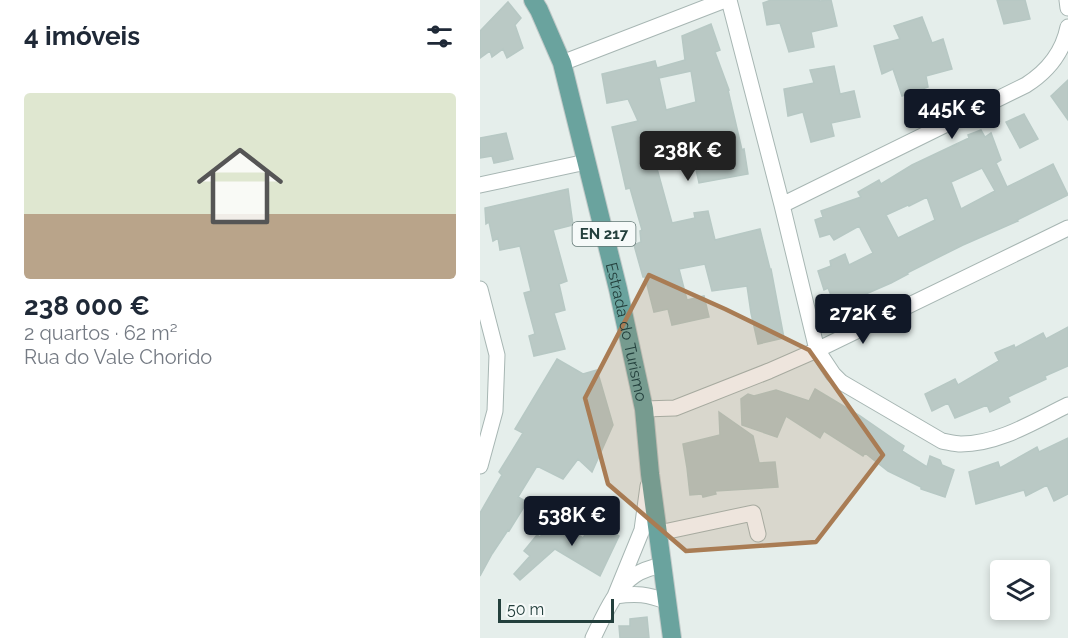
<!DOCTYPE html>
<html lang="pt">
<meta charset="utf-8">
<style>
:root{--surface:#fff;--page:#f2f2f3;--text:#1f2937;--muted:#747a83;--accent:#111827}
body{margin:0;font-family:Raleway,sans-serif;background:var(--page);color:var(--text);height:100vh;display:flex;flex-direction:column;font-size:22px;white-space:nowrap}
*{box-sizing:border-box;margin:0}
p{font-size:20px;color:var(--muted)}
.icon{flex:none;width:33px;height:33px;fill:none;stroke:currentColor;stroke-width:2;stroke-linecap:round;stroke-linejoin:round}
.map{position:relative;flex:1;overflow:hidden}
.side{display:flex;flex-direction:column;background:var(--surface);width:480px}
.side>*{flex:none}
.fabs{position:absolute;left:510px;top:560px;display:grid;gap:12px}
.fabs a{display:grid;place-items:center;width:60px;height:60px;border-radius:6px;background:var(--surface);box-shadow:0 3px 9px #0003;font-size:30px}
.scale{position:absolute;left:18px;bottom:15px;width:116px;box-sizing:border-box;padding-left:6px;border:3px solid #24403d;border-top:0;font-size:16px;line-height:21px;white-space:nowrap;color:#24403d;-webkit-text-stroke:4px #f6faf9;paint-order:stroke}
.price{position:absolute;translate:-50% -51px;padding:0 14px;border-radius:6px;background:var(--accent);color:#fff;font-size:20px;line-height:39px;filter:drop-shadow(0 2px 3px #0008)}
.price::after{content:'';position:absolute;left:50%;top:36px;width:18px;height:14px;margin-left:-9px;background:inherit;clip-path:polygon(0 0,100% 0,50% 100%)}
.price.active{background:#222;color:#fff}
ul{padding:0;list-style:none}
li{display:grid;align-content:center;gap:12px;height:318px;padding:0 24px}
li span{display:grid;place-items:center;height:186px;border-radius:6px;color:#555}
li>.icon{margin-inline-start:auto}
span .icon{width:108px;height:108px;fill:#fffc;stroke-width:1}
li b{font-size:26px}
h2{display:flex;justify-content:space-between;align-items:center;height:72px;padding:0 24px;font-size:26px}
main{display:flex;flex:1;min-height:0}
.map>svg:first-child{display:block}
</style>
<main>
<section class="side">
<h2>4 imóveis<svg class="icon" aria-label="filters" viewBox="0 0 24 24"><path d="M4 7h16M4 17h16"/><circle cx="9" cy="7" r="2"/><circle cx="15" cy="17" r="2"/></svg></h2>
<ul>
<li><span style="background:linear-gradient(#dfe7d0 65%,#b9a48a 0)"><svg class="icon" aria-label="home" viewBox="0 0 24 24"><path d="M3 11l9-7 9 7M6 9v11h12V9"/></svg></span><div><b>238 000 €</b><p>2 quartos · 62 m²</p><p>Rua do Vale Chorido</p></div></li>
</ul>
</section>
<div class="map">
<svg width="588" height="638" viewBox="0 0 588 638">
<rect width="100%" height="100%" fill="#e5eeeb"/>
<path fill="#bac9c5" stroke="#b7c8c4" stroke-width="1.5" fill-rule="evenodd" d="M291 0H339V1L351 0 357 26 331 32 334 47 309 52 300 23 287 25 283 3Z
M517 0H545L550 19 524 24Z
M28 2 41 18 35 25 43 48 27 58 23 49 12 57 10 51 0 58V31Z
M442 17 452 43 463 39 472 69 446 76 448 87 422 96 413 69 402 74 394 46 420 39 414 26Z
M231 24 240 50 235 52 249 90H248L262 150 264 149 268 174 219 183 213 156 176 165 192 223 215 218 214 213 228 211 235 240 280 229 290 269H291L304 338 278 344 271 313 267 286 232 291 225 264 199 269 207 300 224 296 229 317 192 325 188 309 174 312 165 277H163L154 245 161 242 160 231 162 230 150 188 146 189 132 127 158 121 148 99 127 103 122 74 175 61 177 68 205 60 202 36ZM211 71 216 102 186 110 179 78Z
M354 66 360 94 374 91 380 117 351 123 354 136 331 142 323 112 308 116 304 89 334 83 330 70Z
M588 80V120L571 96Z
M544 114 558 139 540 148 526 122Z
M501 130 505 137 511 133 521 160 516 163 527 187 573 164 588 195 537 220 538 221 483 245 427 273 428 274 411 283 356 307 348 288 344 290 338 271 351 266 350 261 365 254 369 265 393 253 379 226 354 240 350 234 340 237 335 220 343 217 341 211 381 197 378 192 399 180 401 184 432 165 489 138 488 135ZM502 168 515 191 481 209 471 182ZM447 197 455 220 418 238 406 215 428 205 429 206Z
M26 133 33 159 14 163 12 156 0 158V138Z
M88 189 93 225 73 230 87 281 79 284 85 310 74 313 85 349 54 356 49 336 55 334 44 293 51 291 40 246 20 250 18 238 13 241 9 222 6 224 5 208Z
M588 327V366L565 376 566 379 528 397 530 402 510 412 507 405 475 418 468 403 452 411 445 394 475 379 478 385 519 361 515 353 534 345 535 348 563 333 566 339Z
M77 359 103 374 117 370 133 425 112 472 98 459 83 479 57 466 38 497 47 502 29 531 28 530 12 554 0 576V513L22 475 19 472 43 433 35 429Z
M335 389 380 416 415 440 424 446 422 451 447 467 450 456 460 460 462 465 474 470 465 497 441 489V487L408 471 385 453 383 456 344 431 340 438 306 416 297 437 262 425 261 399 268 394 274 396 296 390 329 401Z
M239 412 273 436 279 463 295 462 298 487 235 491 236 494 223 497 222 494 210 495 207 468 203 444 240 435Z
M588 438V494L574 501 567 485 546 496 544 490 496 504 489 472 518 462 520 468 557 447 559 452Z
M74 520 103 538 114 521 139 536 120 576 75 549 40 580 34 574 50 556 44 551 57 535 60 537Z
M167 617 169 638H140L139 626H150V619Z"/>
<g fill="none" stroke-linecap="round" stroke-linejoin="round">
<defs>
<path id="minor" d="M249 0 302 205 337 350 353 374 361 382 462 441C468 442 475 444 481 444 519 444 555 421 588 405
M587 0 588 8
M82 63 245 0
M0 185 106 162
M302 205 546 85C568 71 583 52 588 27
M0 289 17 355 15 411 0 466
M164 409 195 408 289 371 337 350 588 228
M168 486 162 530 135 596C157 593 167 594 188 602
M179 533 273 513 278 534
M113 638C123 618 135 588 155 575 163 570 173 567 182 565"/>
<g id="major">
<path id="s1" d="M53 0 59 10 82 63 138 289 164 409 170 474 192 638"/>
</g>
</defs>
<use href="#minor" stroke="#a7b6b3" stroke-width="17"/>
<use href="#major" stroke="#c2cac9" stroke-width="20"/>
<use href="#minor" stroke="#fff" stroke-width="15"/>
<use href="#major" stroke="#6aa39e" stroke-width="18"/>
</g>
<path fill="#a97c54" fill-opacity="0.2" stroke="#a97c54" stroke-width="4.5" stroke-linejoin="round" d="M169 275 245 309 329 350 403 455 336 542 206 551 128 484 105 398Z"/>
<g text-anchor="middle" stroke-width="6" stroke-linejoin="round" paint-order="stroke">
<rect fill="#f6faf9" stroke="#637875" stroke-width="1.5" x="92.5" y="222" width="63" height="24" rx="4.5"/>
<g font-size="15" font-weight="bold" fill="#24403d">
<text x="124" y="239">EN 217</text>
</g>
<g font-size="16" fill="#24403d" stroke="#f6faf9">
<text dy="6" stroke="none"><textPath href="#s1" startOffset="346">Estrada do Turismo</textPath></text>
</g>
</g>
</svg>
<div class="fabs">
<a><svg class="icon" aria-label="layers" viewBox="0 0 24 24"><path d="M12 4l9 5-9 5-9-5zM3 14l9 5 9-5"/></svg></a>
</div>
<div class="scale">50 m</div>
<b class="price" style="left:472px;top:140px">445K €</b>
<b class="price active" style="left:208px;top:182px">238K €</b>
<b class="price" style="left:383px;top:345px">272K €</b>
<b class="price" style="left:92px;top:547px">538K €</b>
</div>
</main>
